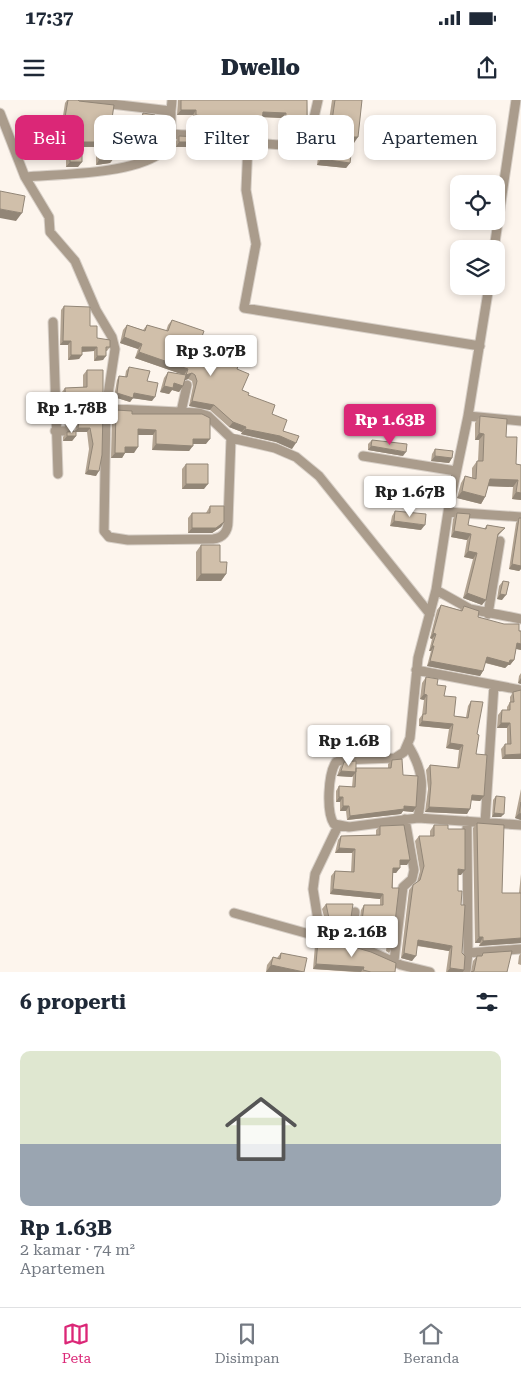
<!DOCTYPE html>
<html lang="id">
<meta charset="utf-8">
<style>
:root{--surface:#fff;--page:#f2f2f3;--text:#1f2937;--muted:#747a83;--line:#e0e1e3;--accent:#db2777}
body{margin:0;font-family:"Roboto Serif",serif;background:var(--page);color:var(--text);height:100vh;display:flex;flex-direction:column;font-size:19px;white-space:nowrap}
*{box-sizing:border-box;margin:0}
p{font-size:16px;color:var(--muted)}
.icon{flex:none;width:28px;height:28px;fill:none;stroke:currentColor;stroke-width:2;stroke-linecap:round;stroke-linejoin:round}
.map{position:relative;height:872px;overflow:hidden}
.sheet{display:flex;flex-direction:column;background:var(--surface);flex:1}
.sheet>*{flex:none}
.top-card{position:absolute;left:15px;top:15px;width:491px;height:45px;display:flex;gap:10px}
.buttons{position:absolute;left:450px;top:75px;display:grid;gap:10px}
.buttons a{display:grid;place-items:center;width:55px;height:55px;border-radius:10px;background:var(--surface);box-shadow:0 2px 8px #0003;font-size:25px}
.price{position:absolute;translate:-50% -42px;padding:0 11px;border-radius:5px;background:#fff;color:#222;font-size:16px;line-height:32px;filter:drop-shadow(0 1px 2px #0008)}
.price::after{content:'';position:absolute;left:50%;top:30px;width:15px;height:11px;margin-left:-8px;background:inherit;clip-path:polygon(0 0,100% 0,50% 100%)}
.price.current{background:var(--accent);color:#fff}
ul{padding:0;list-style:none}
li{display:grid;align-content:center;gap:10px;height:265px;padding:0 20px}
li span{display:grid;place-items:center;height:155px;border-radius:10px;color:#555}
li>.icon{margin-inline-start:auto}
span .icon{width:90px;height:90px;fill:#fffc;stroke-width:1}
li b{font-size:21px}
h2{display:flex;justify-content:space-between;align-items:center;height:60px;padding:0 20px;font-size:21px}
.chip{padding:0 18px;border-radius:10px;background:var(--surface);box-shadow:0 2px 8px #0003;font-size:18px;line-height:45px}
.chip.current{background:var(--accent);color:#fff}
.status{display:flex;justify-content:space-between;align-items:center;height:35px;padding:0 25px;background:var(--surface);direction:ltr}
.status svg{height:14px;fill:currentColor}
header{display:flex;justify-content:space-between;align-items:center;height:65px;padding:0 20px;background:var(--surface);font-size:22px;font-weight:800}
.tabs{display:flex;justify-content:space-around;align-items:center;height:70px;border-top:1px solid var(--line);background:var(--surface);font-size:14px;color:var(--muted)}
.tabs a{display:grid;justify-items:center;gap:2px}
.tabs .current{color:var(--accent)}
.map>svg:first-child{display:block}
</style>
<div class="status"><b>17:37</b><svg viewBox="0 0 49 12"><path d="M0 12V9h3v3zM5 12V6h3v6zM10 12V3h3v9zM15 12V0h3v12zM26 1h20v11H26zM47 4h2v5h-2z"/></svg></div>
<header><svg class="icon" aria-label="menu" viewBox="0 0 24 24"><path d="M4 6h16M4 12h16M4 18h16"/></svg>Dwello<svg class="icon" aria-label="share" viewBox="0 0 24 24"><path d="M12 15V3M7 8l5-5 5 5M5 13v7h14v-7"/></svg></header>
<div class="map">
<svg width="521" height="872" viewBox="0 0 521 872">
<rect width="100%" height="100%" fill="#fdf5ed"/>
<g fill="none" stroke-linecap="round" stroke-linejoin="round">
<defs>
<path id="street" d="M77 0 171 11 172 0
M171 11V34C191 36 213 35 233 39 250 41 299 53 310 35L318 0
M0 13 25 77 49 117 50 132 75 161 96 210 112 237 115 249 106 308 104 431 109 437 128 440 213 439C223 438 228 431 228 422L231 338
M248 43 246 90 256 144 244 208 480 246
M25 77C61 74 130 74 159 54 165 49 169 42 171 34
M494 149 516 0
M489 186 468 316 448 412 436 490 418 558 410 638 404 652 395 658 342 660 336 662C328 674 326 712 334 724L349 727 418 718 521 725
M53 222 58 374
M181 312 187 285
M468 316 521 321
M55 331H69L72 310 76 307 199 313 208 316 231 338 275 348 296 357 319 376 430 514
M363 356 456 371
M448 412 521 417
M436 490 470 509 521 519
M488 514 500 441
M416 570 521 590
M408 645C425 673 423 687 418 718
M485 723 494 585
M234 813 370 851 401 865 430 872
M321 839 313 789 315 774 338 726
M350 846 355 812
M468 853 521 849
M394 861 403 787 412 779 414 770 405 719
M466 872 468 853 467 721"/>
</defs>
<use href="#street" stroke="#d7cfc7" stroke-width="11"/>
<use href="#street" stroke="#aa9c8c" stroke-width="9"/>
</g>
<path fill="#b3a492" d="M67 0H78L110 32 115 52H114V58L110 63 96 65V47H82L78 67H66V51H52V27L55 22H62L65 3Z
M178 0H307L308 27 302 34 282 33V18L263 17 257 36 240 34 241 24 227 21 224 27H211L209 30 199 29V21L193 20V15H177Z
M332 0H362L354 43H352L350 63 346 68 317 65 322 26 327 20H329Z
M143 13 154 21 156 30 153 36 152 35 147 46 136 44 137 36 123 34 125 21 128 16 140 18Z
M179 36 196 47H176V41Z
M64 206 90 226 97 238 110 247 107 251H106L103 260 94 261V251L82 252 79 259 68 260V245H60L61 210Z
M172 220 195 256 221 261 223 257 237 269 242 290 272 314 283 331 292 349 276 342 241 334 242 332 229 327 210 310 189 306 193 286 192 281 188 279 185 280 183 286 179 292 172 290 169 294 160 292 164 278 168 272 184 275 135 258 138 249 120 243 123 230 127 225 143 230 147 225 166 231 168 225Z
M129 267 147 281 152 301 133 298 130 302 114 297 117 280 119 276 125 277 126 271Z
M87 270 103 297 100 302H73L69 306 65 316H62V292L65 288 83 287V275Z
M81 309 103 310 96 376 85 374 89 349 87 332H76V336L72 341H63V337L67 332 75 331 78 313Z
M116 310 132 314 206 344H193L189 351 152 350 153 335H138L134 353H125L122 358H111L112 315Z
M480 316 506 337 516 364 521 365V400L512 399 513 387 488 386 485 397 481 404 457 398 461 383 465 376 472 378V368L477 361H478L479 340H475V323Z
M372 340 403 356 368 350V344Z
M435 349 452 358 449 363 431 361 432 354Z
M186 364 204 389H182V369Z
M210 406 224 422 221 427 212 433H188V418L192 413H206Z
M395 411 421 430 390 426 392 416Z
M457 413 468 425 484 429 487 425 505 428 497 437 482 505 463 498 473 459 464 457 467 440 451 437 453 419Z
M519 418H521V469L519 471 509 469 516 423Z
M201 445 220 462 226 474 221 481H196V452Z
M503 481 502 500 497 499 499 486Z
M441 505 460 510 464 506 478 517 521 531V550L516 549 514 560 510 565H508L505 568 485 563 483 571 480 576 427 566 431 551H429L432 539 430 538 437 510Z
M521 573V584L518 583 519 576Z
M426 577 437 585 444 596 454 616 466 617 468 606 471 601 477 634 476 654 484 696 480 701 471 700 467 714 425 712 428 689 426 670 430 665 457 668 459 650 446 648 449 629 419 626V619L422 615 424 600 420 599 422 583Z
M521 590V659H502L501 649 505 644H507V628H497L498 615 502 610H507V607L510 602V597L513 592Z
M392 660 403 675 416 707 413 712 403 711 401 714 347 720 346 711H340V702H336V691L339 686 352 687 353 676 352 677 337 676 340 667 344 662 356 668H388V664Z
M521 689V720L515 718Z
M496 696 501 717H492L493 700Z
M477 723 502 793H519L521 774V843L479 846 480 843H475L473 728Z
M434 725 448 729 461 775H458V791L461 805 462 853 464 870 463 872H446L449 851 417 846 412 861 401 858 409 790 413 785 417 782 420 771 415 741 419 736H430V731Z
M380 726 407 765H400L396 773H393L392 848 389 853 386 851 388 834H358L361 810 364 805H380V799L330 794 331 776 335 771 351 772 352 753H335L338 740 341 736 376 735V730Z
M326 804 350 824 346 829 327 828 322 809Z
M318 840 329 845 395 872H355L313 869 315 845Z
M281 853 304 872H266L267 865 273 857 277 858Z
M483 853 507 872H471L473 861 477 856H480Z
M521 853V865L518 864 519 856Z"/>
<path fill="#928677" d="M181 10H196L193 15H177Z
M263 12 286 13 282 18 260 17Z
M196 15 202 16 199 21 193 20Z
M227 16 245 19 241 24 224 21Z
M212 22H227L224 27H211L209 30 199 29 202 24Z
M308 27 302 34 282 33 285 28Z
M126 29 140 31 137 36 123 34Z
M243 29 261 32 257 36 240 34Z
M153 30H156L153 36 149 35Z
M353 37H358L354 43 349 42Z
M139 39 151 41 147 46 136 44Z
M82 42H99L96 47H78Z
M179 42H200L196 47H176Z
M55 46H70L66 51H52Z
M114 46H119L115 52H110Z
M114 58 110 63 96 65 99 60Z
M321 59 350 63 346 68 317 65Z
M70 62H82L78 67H66Z
M0 109 22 113 16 121 0 118Z
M124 237 142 244 138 249 120 243Z
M63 241H71L68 245H60Z
M82 247H97L94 251 79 252Z
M139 252 188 269 184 275 135 258Z
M71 255H82L79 259 68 260Z
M97 256H106L103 260 94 261Z
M192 273 188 279 183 281 186 275Z
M174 283 183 286 179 292 172 290 169 294 160 292 164 286Z
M117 293 133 298 130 302 114 297Z
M134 293 155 297 152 301 131 298Z
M76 297H103L100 302H73L66 308 69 304Z
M192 301 214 305 210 310 189 306Z
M66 312H68L65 316H62Z
M233 322 246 327 242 332 229 327Z
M78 328H90L87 332H75Z
M138 329 156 330 153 335H134Z
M245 329 280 336 296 343 292 349 276 342 241 334Z
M479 333 484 334 479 340H475Z
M67 336H76L72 341H63Z
M193 339H210L206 344H189Z
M156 344 193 346 189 351 152 350Z
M371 346 406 352 403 356 368 350Z
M125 347H138L134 353H122Z
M115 353H125L122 358H111Z
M435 356 452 358 449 363 431 361Z
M88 370 99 371 96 376 85 374Z
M490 379 518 380 513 387 485 386Z
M186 384H208L204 389H182Z
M462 391 485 397 481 404 457 398Z
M516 392 521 393V400L512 399Z
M394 421 425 425 421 430 390 426Z
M224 422 221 427 212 433H188L192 428Z
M454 431 471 434 467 440 451 437Z
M468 451 477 453 473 459 464 457Z
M512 464 521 466V469L519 471 509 469Z
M201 474H226L221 481H196Z
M467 493 486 500 482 505 463 498Z
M500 494 506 495 502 500 497 499Z
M433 533 436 534 432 539 430 538Z
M517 543 521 544V550L513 548Z
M432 546H434L431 551H429Z
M487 557 510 560H514L510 565H508L505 568 483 562Z
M430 561 483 571 480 576 427 566Z
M521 578V584L518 583Z
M424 594 427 595 424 600 420 599Z
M422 621 453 624 449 629 419 626Z
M501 623H510L507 628H497Z
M450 643 463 645 459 650 446 648Z
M521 654V659H502L505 655Z
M341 671 356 672 352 677 337 676Z
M472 695 484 696 480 701 468 700Z
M339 697H343L340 702H336Z
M343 706H349L346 711H340Z
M404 706 416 707 413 712 403 711 401 714 347 720 350 716Z
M429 707 470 709 467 714 425 712Z
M494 713 504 714 501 717H492Z
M519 713 521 714V720L515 718Z
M339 748 355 749 352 753H335Z
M400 760H410L407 765H397Z
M393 768H400L396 773H390Z
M458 769 465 770 461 775H455Z
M333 789 383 794 380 799 330 794Z
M330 823 350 824 346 829 327 828Z
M361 829H391L388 834H358Z
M479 837H483L480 843H475Z
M521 838V843L479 846 483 841Z
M418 840 452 846 449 851 414 845Z
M404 853 416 856 412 861 401 858Z
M316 864 364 867 361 872 313 869Z
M271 865 304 872H266Z
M450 868 464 870 463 872H447Z"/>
<path fill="#d0bfaa" stroke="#928677" d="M68 0H78L79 1 114 5 110 32H119V46H114V58L99 60V42H82V62H70V46H55V22L64 23Z
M181 0H307V17H310L308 27 306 29 285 28 286 13 263 12 261 32 243 29 245 19 227 16V22H212V25L202 24V16L196 15V10H181Z
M335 0H362L358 37H353L350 63 321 59 327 20 332 21Z
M143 13 155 15 154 21H158L156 30H153L151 41 139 39 140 31 126 29 128 16 142 18Z
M179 36 200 37V42H179Z
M0 91 25 96 22 113 0 109Z
M64 206 90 207V226H97V238L110 240V247H106V256H97V247H82V255H71V241H63Z
M172 220 204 231 195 256 222 262 223 257 239 263 237 269 249 274 242 290 249 293 248 295 275 305 272 314 287 320 283 331 299 336 296 343 280 336 245 329 246 327 233 322 214 305 192 301 197 281 195 275 192 273 186 275 188 269 139 252 142 244 124 237 127 225 145 231 147 225 168 231Z
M129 267 150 271 147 281 158 283 155 297 134 293 133 298 117 293 119 276 127 277Z
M87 270H103V297H76L69 304 68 312H66L65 288 87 287Z
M168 272 186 275 183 286 174 283 173 288 164 286Z
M81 309 103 310 102 355 99 371 88 370 93 344 90 328H78Z
M116 310 132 311V314H202L210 318V339H193V346L156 344V330L138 329V347H125V353H115Z
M480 316 507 319 506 337H517L516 364 521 365V393L516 392 518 380 490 379 485 397 462 391 465 376 476 379 477 361H483L484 334 479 333Z
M76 331V336H67V332Z
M372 340 407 344 406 352 371 346Z
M435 349 453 351 452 358 435 356Z
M186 364H208V384H186Z
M210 406H224V422L216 428H192V413H210Z
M395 411 426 414 425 425 394 421Z
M457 413 470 414 468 425 486 429 487 425 505 428 498 434 486 500 467 493 477 453 468 451 471 434 454 431Z
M519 418H521V466L512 464Z
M201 445H220V462H227L226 474H201Z
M503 481 509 482 506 495 500 494Z
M441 505 462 511 464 506 479 511 478 517 504 524H519V531H521V544L517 543 514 560H510L509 563 487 557 483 571 430 561 434 546H432L436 534 433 533Z
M426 577 438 579 437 585 446 586 444 596 456 597 454 616 468 618 471 601 483 602 477 634 479 635 476 654 487 655 484 696 472 695 470 709 429 707 431 683 430 665 459 668 463 645 450 643 453 624 422 621 423 614H426L427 595 424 594Z
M521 590V654L505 655V644H511L510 623H501L502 610H510V602H514L513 592Z
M402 659 403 675 418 676 416 707 404 706V709L350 716 349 706H343V697H339V686L355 687 356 668H391L392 660Z
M356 661V672L341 671 344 662Z
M496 696 505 697 504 714 494 713Z
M521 702V714L519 713Z
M477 723 504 725 502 793H521V838L483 841V837H479Z
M404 725 410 760H400V768H393L392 788H399L392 848 389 846 391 829H361L364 805H383V794L333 789 335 771 354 772 355 749 339 748 341 736 380 735V726Z
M434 725H448V729H465V770L458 769V791H462L461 805H465L462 853 465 856 464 870 450 868 452 846 418 840 416 856 404 853 413 785 420 780 424 766 419 736H434Z
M326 804H353L350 824 330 823Z
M318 840 329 841V845L354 847 371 852 396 863 395 872H371L363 870 364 867 316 864Z
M512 851 507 872H471L474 871 477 856H482L483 853Z
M281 853 307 858 304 872 271 865 273 857 280 859Z"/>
</svg>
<div class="buttons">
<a><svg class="icon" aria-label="locate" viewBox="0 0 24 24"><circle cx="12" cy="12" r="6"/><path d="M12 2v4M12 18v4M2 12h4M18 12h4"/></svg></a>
<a><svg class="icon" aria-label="layers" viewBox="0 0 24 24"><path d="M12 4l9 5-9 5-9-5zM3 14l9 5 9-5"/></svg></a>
</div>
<b class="price" style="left:211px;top:277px">Rp 3.07B</b>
<b class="price" style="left:72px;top:334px">Rp 1.78B</b>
<b class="price current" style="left:390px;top:346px">Rp 1.63B</b>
<b class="price" style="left:410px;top:418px">Rp 1.67B</b>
<b class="price" style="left:349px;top:667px">Rp 1.6B</b>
<b class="price" style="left:352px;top:858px">Rp 2.16B</b>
<div class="top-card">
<a class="chip current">Beli</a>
<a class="chip">Sewa</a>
<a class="chip">Filter</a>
<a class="chip">Baru</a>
<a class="chip">Apartemen</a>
</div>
</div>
<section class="sheet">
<h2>6 properti<svg class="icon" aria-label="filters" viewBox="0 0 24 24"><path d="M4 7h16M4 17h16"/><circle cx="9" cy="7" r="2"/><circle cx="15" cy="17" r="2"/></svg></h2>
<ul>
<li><span style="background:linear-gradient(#dfe7d0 60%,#9aa5b1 0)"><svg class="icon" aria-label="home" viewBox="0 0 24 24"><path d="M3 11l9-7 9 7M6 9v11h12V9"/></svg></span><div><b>Rp 1.63B</b><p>2 kamar · 74 m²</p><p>Apartemen</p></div></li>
</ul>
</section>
<nav class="tabs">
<a class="current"><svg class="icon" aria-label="map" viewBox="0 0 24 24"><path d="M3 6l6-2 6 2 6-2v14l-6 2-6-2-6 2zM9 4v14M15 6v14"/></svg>Peta</a>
<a><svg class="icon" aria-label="saved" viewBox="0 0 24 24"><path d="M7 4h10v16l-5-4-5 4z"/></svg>Disimpan</a>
<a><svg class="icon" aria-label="home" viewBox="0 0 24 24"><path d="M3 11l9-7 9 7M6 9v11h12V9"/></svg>Beranda</a>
</nav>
